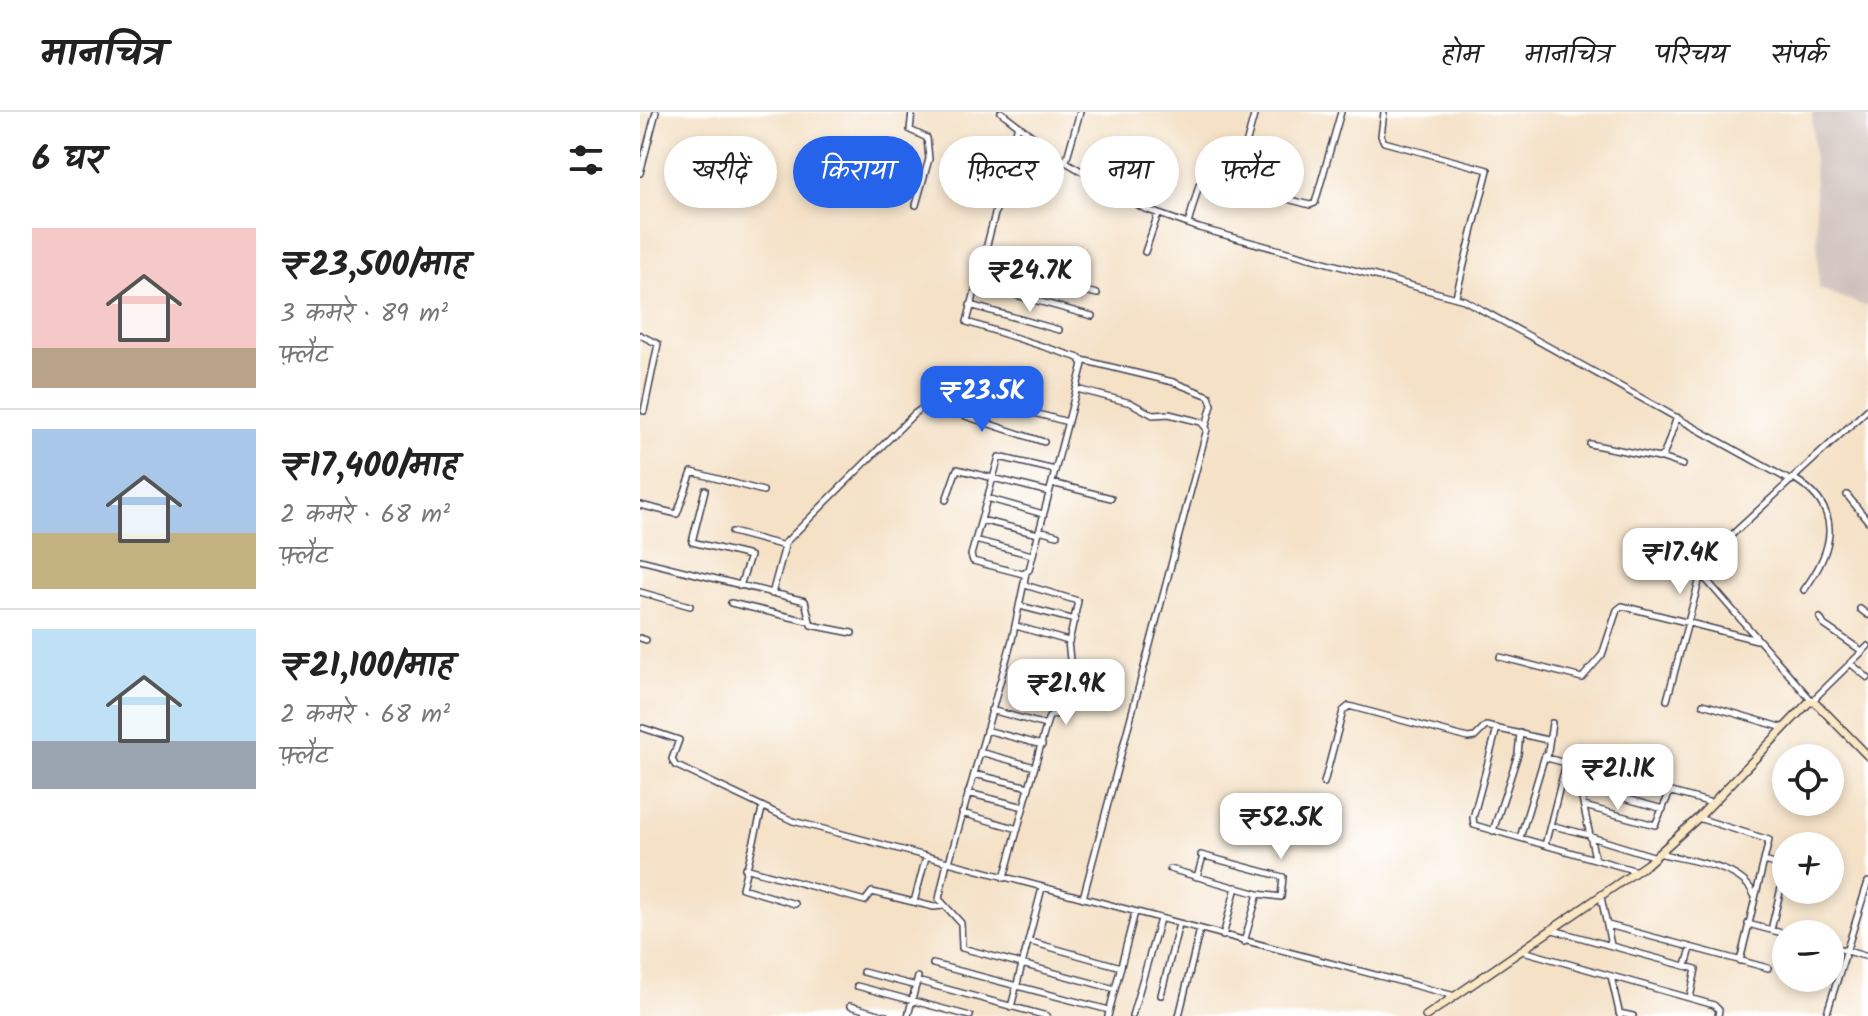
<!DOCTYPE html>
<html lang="hi">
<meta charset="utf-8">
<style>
:root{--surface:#fff;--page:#f6f6f6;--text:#222;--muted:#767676;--line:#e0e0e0;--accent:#2563eb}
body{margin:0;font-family:Kalam,"Playpen Sans Deva",sans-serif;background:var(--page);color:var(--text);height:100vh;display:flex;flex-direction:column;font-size:30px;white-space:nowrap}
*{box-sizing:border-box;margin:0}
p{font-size:26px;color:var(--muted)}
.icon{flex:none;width:44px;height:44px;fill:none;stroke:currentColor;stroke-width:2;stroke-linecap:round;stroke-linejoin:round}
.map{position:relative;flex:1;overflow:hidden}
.side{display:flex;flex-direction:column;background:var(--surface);width:640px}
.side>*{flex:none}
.top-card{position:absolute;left:24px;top:24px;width:760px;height:72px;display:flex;gap:16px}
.fabs{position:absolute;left:1132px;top:632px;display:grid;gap:16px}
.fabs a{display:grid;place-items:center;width:72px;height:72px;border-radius:50%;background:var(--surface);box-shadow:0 4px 12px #0003;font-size:40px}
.price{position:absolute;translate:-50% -68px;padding:0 18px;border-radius:16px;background:#fff;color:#222;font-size:26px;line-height:52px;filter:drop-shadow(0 2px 4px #0008)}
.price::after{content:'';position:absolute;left:50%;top:48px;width:24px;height:18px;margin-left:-12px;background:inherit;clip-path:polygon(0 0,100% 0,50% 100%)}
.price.on{background:var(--accent);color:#fff}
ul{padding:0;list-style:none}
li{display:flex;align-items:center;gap:24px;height:200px;padding:0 32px}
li+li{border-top:2px solid var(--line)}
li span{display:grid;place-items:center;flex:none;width:224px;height:160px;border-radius:0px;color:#555}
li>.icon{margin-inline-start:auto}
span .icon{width:96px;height:96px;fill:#fffc;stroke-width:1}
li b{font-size:34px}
h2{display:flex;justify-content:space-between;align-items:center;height:96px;padding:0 32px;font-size:34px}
.tag{padding:0 28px;border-radius:36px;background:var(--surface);box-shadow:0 4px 12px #0003;font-size:28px;line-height:72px}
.tag.on{background:var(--accent);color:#fff}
header{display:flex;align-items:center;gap:48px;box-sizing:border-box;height:112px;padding:0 40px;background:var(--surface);border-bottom:2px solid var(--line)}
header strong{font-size:38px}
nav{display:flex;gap:44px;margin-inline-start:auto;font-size:28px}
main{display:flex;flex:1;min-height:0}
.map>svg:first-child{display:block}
</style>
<header>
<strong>मानचित्र</strong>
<nav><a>होम</a><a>मानचित्र</a><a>परिचय</a><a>संपर्क</a></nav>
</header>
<main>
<section class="side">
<h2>6 घर<svg class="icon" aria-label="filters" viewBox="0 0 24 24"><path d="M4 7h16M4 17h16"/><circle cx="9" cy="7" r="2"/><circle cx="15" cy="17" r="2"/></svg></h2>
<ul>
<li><span style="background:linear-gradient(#f6c9c9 75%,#b9a48a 0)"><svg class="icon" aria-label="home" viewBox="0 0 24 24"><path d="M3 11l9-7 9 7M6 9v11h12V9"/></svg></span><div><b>₹23,500/माह</b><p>3 कमरे · 89 m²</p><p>फ़्लैट</p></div></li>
<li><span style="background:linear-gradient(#a9c7e8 65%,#c2b280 0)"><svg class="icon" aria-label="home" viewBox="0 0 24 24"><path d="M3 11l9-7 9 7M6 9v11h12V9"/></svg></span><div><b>₹17,400/माह</b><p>2 कमरे · 68 m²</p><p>फ़्लैट</p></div></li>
<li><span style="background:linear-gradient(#bfe0f5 70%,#9aa5b1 0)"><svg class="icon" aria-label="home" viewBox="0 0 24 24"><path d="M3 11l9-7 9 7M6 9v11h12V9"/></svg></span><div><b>₹21,100/माह</b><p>2 कमरे · 68 m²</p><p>फ़्लैट</p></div></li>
</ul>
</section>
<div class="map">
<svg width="1228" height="904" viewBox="0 0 1228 904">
<rect width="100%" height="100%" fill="#fff"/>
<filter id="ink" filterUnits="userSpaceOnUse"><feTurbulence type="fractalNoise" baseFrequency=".0125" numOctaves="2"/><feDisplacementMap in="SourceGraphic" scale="16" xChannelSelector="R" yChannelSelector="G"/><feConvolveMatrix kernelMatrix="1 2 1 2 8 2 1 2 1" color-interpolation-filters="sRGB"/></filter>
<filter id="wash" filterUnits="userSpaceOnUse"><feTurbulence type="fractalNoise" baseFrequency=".006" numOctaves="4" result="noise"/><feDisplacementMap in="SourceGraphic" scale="32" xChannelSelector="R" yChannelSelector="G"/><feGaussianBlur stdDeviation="1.8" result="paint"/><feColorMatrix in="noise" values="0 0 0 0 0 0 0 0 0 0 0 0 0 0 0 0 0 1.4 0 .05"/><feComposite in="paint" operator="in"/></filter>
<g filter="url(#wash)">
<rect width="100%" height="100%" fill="#f4e1c6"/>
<path fill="#cfc0ba" d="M1172 0H1228V195L1179 177Z"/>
</g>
<g filter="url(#ink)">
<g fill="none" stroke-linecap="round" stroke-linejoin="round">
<defs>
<path id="street" d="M272 0 270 18 287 26 289 47 276 93
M361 0 426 50 505 97 559 116 824 188 1151 369
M744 0 741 24 744 30 848 58 816 184
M378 13 327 210 439 246 443 252 389 458 383 462 333 449 331 443 359 345 415 358
M426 49 440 0
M0 61 16 0
M595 72 615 0
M548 112 559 73 565 65 670 93 675 91 701 0
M505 140 518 102
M341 152 457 182
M336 172 452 204
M330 193 419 218
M0 223 18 232 4 299
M442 248 533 270 569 284 572 293 566 314
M437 277 491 291 513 303 529 302 561 310 567 317 443 786
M289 292 404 330
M950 332 1019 346 1024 342 1037 305
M1022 346 1043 353
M1155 367C1203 397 1195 436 1164 478
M412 371 471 386
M65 378 52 430 110 444 100 474
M1207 383 1228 409
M347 386 403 402
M306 388 317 357 409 380
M0 393 37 402 52 360 123 379
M341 408 398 422
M399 418 417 423
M92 420 145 434 132 482
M335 428 392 443
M143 433 274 302 288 292 318 281 428 310
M0 448 165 489 171 513 212 521
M385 473 438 489 429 530
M0 480 50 494
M91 491 167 509
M380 494 435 508
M1220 497 1228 503
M1180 506 1184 513 1222 539
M0 526 6 528
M860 545 942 566 962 543 977 498 982 494 1117 528
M1210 551 1228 566
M1027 588 1060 466
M1173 588 1228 534
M1172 589 1056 456 1228 297
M1063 592 1144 616
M351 598 406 613
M912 611 907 646 1072 691
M3 616 39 628 32 647 35 653 153 709 815 884
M857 616 833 706 834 713 997 759
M346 618 402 633
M340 640 395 655
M943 655 942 687 955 746
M334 662 389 675
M684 671 703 599 709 594 828 626 835 625 846 614 907 628
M941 674 1023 697
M328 681 384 695
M944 694 1015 713 1030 680
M122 697 102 776 155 792
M322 701 378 717
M1058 706 1129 728 1100 849
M910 713 949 723
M853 719 878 642 880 621
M951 725 1016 745
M880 726 905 643
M905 733 926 651
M1019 741C1047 749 1102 753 1114 783
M1124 749 1146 755
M307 750 299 787 321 811 322 836 475 877
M309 750 372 528 386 461
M105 756 225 789 232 780 294 795 303 794
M530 757 618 782 641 785 643 765 561 743
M557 765 563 744
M364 766 408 607 411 603 420 602 431 557 428 529 376 514
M961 785 971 833
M274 790 286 745
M1108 812 1146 822
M968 813 1128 856
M913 818 1056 857 1050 886
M1131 818 1146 755
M583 824 596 775
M388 829 481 855
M604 830 618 782
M1190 834 1228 845
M883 839 1074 893 1079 898 1078 904
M293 852 469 898
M1046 854 1051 836
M223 860 276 874
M971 864 980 904
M277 869 407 904
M217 874 330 904
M521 883 539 812
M210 894 246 904
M371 895 402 776
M979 901 993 904
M268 904 278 865
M468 904 495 800
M492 904 520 807
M539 904 560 817
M1186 904 1228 770"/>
<path id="secondary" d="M786 904 1007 752 1058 706 1169 590H1175L1228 644"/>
</defs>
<use href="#street" stroke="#423f50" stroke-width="8"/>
<use href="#secondary" stroke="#423f50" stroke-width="10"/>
<use href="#street" stroke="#fff" stroke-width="5"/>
<use href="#secondary" stroke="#fae7c3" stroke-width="7"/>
</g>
</g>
</svg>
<div class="fabs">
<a><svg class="icon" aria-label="locate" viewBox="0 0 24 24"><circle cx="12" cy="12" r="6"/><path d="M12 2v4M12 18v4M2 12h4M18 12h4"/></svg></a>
<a>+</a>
<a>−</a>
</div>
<b class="price" style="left:390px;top:202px">₹24.7K</b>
<b class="price on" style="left:342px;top:322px">₹23.5K</b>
<b class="price" style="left:1040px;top:484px">₹17.4K</b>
<b class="price" style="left:426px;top:615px">₹21.9K</b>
<b class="price" style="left:978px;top:700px">₹21.1K</b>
<b class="price" style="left:641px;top:749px">₹52.5K</b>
<div class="top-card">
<a class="tag">खरीदें</a>
<a class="tag on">किराया</a>
<a class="tag">फ़िल्टर</a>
<a class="tag">नया</a>
<a class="tag">फ़्लैट</a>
</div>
</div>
</main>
